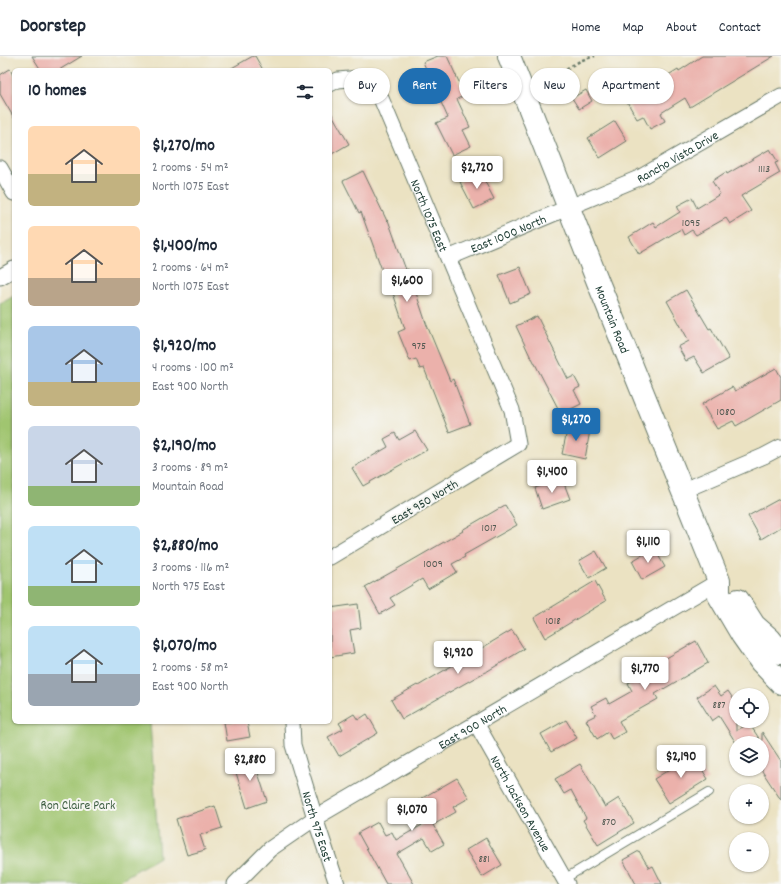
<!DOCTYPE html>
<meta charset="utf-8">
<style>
:root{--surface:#fff;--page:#f6f6f7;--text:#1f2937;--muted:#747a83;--line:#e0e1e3;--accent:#1f6fb2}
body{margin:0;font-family:Dekko,sans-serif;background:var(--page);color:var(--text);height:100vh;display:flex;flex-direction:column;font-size:15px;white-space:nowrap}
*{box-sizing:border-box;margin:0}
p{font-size:13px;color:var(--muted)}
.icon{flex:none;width:22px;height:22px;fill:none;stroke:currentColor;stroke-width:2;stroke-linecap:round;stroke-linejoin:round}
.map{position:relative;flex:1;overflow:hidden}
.drawer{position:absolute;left:12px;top:12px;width:320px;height:656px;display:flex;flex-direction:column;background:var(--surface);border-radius:6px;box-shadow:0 1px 3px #0004}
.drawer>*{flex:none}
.banner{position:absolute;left:344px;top:12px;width:377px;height:36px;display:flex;gap:8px}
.buttons{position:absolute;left:729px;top:632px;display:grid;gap:8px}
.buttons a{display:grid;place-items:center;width:40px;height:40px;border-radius:50%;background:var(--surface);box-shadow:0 1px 3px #0004;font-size:20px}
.price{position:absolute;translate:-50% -34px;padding:0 9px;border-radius:4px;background:#fff;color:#222;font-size:13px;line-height:26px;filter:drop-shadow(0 1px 2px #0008)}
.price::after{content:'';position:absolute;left:50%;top:24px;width:12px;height:9px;margin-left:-6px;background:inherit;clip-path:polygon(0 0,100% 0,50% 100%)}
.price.on{background:var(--accent);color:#fff}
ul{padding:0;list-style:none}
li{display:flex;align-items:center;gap:12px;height:100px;padding:0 16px}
li span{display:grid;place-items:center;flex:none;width:112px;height:80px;border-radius:6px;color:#555}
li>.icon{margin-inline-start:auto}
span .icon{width:48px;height:48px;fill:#fffc;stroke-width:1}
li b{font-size:17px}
h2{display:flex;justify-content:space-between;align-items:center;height:48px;padding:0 16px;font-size:17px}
.tag{padding:0 14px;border-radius:18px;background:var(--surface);box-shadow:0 1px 3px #0004;font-size:14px;line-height:36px}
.tag.on{background:var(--accent);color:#fff}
header{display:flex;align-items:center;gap:24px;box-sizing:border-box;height:56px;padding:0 20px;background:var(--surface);border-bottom:1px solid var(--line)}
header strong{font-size:19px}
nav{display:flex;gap:22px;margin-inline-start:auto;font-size:14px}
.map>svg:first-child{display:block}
</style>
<header>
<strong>Doorstep</strong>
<nav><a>Home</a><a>Map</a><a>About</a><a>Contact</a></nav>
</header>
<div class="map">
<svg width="781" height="828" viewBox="0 0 781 828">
<rect width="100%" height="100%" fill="#f6f6f2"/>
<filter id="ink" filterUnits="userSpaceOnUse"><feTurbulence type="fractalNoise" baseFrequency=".025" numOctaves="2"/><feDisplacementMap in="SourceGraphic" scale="8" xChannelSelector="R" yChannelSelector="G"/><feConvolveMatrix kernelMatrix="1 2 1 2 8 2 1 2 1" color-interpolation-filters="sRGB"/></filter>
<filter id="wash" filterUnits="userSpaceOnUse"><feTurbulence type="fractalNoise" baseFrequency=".012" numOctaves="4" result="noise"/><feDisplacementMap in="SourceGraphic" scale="16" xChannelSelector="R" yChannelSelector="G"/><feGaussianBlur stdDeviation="0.9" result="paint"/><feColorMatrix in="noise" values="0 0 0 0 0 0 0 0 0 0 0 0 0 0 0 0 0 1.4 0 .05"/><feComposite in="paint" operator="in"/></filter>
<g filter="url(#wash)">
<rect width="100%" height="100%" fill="#ebe2c2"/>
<path fill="#a0c56f" stroke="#608152" d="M14 240V666H150L159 801 120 824 116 828H0V248Z"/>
<g id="blocks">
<path fill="#ebb1ab" d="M32 0H82L59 14H41Z
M253 0H255L263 14H228Z
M438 0H447L465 39 457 43 470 71 463 74 471 90 452 99 436 67 448 62 423 6Z
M702 0H774L690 51 685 42 661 57 665 65 650 73 643 60 637 63 622 37 642 25 646 33 678 13 679 15Z
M10 13 14 21V62L0 38V19Z
M586 34 592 45 579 53 572 42Z
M330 55 349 88 330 99Z
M615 65 627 85 600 102 588 82Z
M770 93 778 106 775 107 780 117 741 140 751 155 730 168 726 162 696 179 692 174 684 179 681 173 639 198 629 181 653 166 656 171 680 156 677 150 692 142 697 152 720 138 712 125 726 116 727 118Z
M363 115 387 165 388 164 406 214 408 213 426 267 450 325 453 323 470 368 449 376 424 312 420 313 416 303 410 305 398 276 405 273 385 213 382 214 361 156 359 157 343 125Z
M480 116 494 143 474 153 460 126Z
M520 211 531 238 510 247 499 219Z
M686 234 709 273 711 272 729 303 704 317 694 301 686 305 678 291 689 285 667 245Z
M537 260 568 323 574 320 580 331 574 334 581 348 561 358 532 302H531L516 270Z
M776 312 781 321V344L736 370 733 365 717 373 702 348 732 331 735 335Z
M568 370 590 374 585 403 562 398Z
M415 375 427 394 363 430 352 412 388 391 384 383 395 377 399 384Z
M562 422 570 443 542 453 535 432Z
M781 442V471L761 483 748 460Z
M505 449 517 469 464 499 465 501 452 508 457 516 428 533 422 523 390 542 395 549 380 558 365 531 399 512 463 475 462 474Z
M654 492 665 511 642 524 632 505Z
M596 495 606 512 589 522 579 505Z
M595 525 606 545 545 582 534 562Z
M358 548 361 572 350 574 354 597 330 601V552Z
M512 574 524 593 486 616H485L402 663 391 644 417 629 418 630Z
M696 585 708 607 655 638 658 643 619 665 625 676 612 683 608 676 597 683 586 664 596 659 591 650 606 642 609 648 632 635 628 627 656 612 654 609Z
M714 630 721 640 728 635 736 647V675L749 667 762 687V676L781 705V744L762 715V687H736L719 660 712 665 697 641Z
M354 658 358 664 367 658 378 677 339 700 328 681 343 673 339 667Z
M566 664 577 682 551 696 541 678Z
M224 666H247L250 681 227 685Z
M693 699 708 723 669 747 654 723Z
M253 701 267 745 247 752 233 707Z
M580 708 605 751 619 742 634 767 598 789 583 764 586 762 571 734 564 738 555 723Z
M457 722 469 742 453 751 456 756 433 769 444 788 432 795 424 782 397 798 414 828H386L358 777 378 766 385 779 392 776 396 784 422 769 410 749Z
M215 750 222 772 200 779 205 794 187 799 176 763Z
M486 782 502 809 482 821 466 794Z
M639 795 649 812 653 810 662 828H636L623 804Z"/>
</g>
</g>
<g filter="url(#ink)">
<use href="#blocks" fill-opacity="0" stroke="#676" stroke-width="1"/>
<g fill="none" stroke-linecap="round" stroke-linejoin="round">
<defs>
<path id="lane" d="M564 823 709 736"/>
<g id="street">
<path id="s1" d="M330 28 338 24 372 21 512 354 518 388 330 501"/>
<path d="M0 112 14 137"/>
<path id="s2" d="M448 202 639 122 781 40"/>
<path d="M0 221 14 213"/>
<path d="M682 435 764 400 781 391"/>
<path id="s3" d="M292 666 293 689 315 762 337 828"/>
<path id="s4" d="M476 667 567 828"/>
<path id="s5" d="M235 828 270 793 315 762 719 525"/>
</g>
<g id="secondary">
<path id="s6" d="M509 0 598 226 719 525V540L742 579 761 606 781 627"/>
<path d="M738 544 754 569 770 583 781 597"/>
</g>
</defs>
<use href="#lane" stroke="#676" stroke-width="10"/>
<use href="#street" stroke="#676" stroke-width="17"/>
<use href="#secondary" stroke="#676" stroke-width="24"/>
<path stroke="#676" stroke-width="2.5" stroke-dasharray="3 3" stroke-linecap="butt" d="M540 27 582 4 595 0"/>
<use href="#lane" stroke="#fff" stroke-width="8"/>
<use href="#street" stroke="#fff" stroke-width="15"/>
<use href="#secondary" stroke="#fff" stroke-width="22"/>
</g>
</g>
<g text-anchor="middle" stroke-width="4" stroke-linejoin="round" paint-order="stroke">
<g font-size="11" fill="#525a52">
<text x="764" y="116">1113</text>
<text x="691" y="170">1095</text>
<text x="419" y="293">975</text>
<text x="726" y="359">1080</text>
<text x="489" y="475">1017</text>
<text x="433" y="511">1009</text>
<text x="553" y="568">1018</text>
<text x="719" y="652">887</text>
<text x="609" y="769">870</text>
<text x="484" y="806">881</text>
</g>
<g font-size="13" fill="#1f3d34" stroke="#f6f6f2">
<text dy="5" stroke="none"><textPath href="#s2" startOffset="251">Rancho Vista Drive</textPath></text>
<text dy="5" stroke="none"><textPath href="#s1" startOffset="193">North 1075 East</textPath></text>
<text dy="5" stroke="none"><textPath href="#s2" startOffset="65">East 1000 North</textPath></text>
<text dy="5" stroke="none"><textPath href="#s6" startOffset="283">Mountain Road</textPath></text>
<text transform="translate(424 445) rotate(-31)" y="5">East 950 North</text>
<text dy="5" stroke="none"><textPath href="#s5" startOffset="286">East 900 North</textPath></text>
<text dy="5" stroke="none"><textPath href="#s4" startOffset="92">North Jackson Avenue</textPath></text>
<text dy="5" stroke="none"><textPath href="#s3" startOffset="108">North 975 East</textPath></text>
</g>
<g font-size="13" fill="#3f5f43" stroke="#f6f6f2">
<text x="78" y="753">Ron Claire Park</text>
</g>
</g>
</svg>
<div class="buttons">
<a><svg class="icon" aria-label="locate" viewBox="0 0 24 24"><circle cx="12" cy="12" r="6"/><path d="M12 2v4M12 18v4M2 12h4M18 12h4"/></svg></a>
<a><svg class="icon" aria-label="layers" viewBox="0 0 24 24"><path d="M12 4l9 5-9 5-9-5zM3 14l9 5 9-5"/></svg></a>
<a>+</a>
<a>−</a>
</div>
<b class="price" style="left:477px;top:134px">$2,720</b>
<b class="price" style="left:407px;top:247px">$1,600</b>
<b class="price on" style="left:576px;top:386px">$1,270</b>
<b class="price" style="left:552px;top:438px">$1,400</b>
<b class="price" style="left:648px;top:508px">$1,110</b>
<b class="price" style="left:458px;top:619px">$1,920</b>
<b class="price" style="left:645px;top:635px">$1,770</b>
<b class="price" style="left:681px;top:723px">$2,190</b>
<b class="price" style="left:250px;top:726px">$2,880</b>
<b class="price" style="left:412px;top:776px">$1,070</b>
<div class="banner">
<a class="tag">Buy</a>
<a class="tag on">Rent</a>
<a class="tag">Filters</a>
<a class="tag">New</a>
<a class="tag">Apartment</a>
</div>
<section class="drawer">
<h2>10 homes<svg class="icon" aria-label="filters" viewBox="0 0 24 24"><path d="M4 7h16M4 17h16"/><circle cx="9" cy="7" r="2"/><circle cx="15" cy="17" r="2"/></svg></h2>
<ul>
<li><span style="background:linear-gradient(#ffd9b3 60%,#c2b280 0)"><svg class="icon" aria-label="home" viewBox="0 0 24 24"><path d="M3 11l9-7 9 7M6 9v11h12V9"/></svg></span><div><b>$1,270/mo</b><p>2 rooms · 54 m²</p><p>North 1075 East</p></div></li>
<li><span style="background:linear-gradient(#ffd9b3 65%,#b9a48a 0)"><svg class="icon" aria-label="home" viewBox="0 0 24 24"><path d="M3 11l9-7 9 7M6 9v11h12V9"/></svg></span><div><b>$1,400/mo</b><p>2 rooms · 64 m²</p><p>North 1075 East</p></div></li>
<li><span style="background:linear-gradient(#a9c7e8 70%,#c2b280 0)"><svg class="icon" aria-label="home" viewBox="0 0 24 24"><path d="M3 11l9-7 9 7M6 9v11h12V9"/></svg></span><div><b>$1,920/mo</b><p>4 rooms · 100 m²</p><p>East 900 North</p></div></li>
<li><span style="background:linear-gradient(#c9d6e8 75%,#8fb573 0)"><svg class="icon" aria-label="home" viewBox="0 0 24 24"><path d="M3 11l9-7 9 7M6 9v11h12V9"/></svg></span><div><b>$2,190/mo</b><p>3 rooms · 89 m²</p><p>Mountain Road</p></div></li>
<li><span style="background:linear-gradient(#bfe0f5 75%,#8fb573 0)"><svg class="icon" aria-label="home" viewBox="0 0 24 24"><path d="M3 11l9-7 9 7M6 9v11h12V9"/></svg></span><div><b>$2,880/mo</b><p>3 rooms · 116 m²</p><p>North 975 East</p></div></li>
<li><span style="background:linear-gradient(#bfe0f5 60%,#9aa5b1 0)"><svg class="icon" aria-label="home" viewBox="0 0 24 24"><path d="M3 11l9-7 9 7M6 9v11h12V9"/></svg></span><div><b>$1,070/mo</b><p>2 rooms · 58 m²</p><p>East 900 North</p></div></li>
</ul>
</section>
</div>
